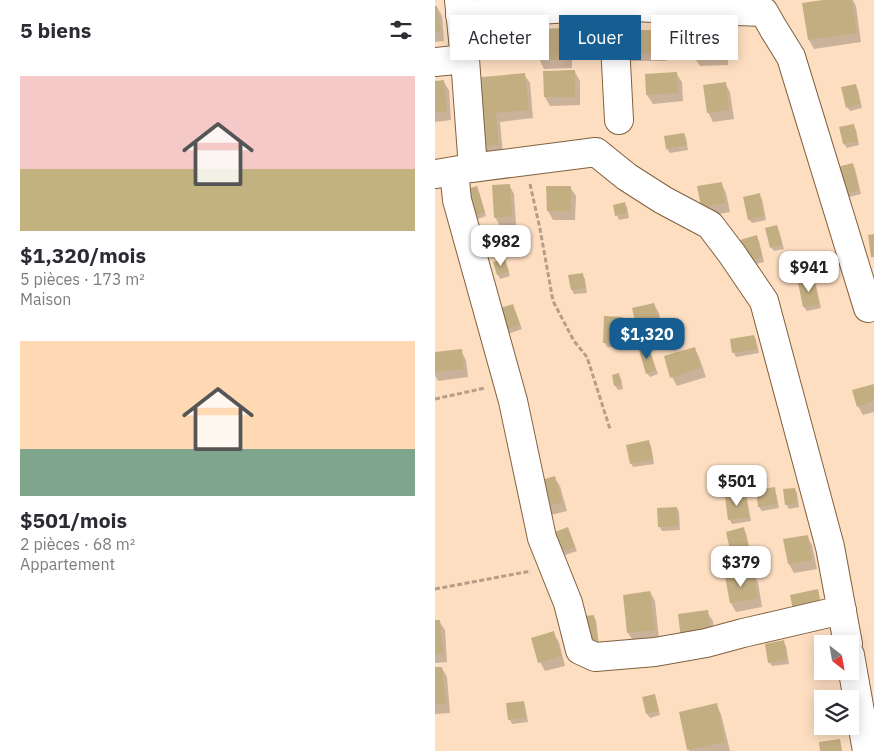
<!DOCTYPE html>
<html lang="fr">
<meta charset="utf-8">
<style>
:root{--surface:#fff;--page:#f2f2f3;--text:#2b2b33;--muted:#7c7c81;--accent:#165e92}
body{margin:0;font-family:"IBM Plex Sans",sans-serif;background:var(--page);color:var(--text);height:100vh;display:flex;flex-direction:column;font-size:19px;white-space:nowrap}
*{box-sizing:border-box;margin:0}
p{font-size:16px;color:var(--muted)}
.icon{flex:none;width:28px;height:28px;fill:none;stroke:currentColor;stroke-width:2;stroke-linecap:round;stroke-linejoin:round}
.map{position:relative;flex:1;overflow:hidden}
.panel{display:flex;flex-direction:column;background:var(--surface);width:435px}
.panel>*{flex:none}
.top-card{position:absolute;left:15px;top:15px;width:349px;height:45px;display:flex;gap:10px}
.needle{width:32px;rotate:149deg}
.controls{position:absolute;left:379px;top:635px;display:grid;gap:10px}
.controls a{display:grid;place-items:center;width:45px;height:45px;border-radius:0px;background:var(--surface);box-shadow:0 2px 12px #0003;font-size:25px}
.price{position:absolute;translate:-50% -42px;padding:0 11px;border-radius:10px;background:#fff;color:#222;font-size:16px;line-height:32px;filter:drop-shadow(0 1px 2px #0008)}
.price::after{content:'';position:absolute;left:50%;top:30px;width:15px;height:11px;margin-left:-8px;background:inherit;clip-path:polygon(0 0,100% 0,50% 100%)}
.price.on{background:var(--accent);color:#fff}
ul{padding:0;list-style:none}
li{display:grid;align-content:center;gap:10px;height:265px;padding:0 20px}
li span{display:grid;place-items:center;height:155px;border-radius:0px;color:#555}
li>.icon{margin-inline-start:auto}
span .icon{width:90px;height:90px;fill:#fffc;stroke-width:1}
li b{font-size:21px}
h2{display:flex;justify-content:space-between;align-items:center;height:60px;padding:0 20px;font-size:21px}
.pill{padding:0 18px;border-radius:0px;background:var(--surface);box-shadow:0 2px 12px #0003;font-size:18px;line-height:45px}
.pill.on{background:var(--accent);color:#fff}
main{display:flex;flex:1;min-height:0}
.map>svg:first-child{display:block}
</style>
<main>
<section class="panel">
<h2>5 biens<svg class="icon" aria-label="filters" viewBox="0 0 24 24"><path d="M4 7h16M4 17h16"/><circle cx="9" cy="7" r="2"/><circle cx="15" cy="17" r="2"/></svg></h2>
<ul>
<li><span style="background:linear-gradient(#f6c9c9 60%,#c2b280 0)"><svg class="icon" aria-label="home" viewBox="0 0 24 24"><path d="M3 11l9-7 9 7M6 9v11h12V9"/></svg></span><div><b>$1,320/mois</b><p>5 pièces · 173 m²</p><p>Maison</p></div></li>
<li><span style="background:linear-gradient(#ffd9b3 70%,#7fa58c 0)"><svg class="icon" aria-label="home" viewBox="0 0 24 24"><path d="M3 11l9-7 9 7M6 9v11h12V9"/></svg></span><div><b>$501/mois</b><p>2 pièces · 68 m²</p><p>Appartement</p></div></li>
</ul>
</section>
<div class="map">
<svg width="439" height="751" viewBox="0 0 439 751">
<rect width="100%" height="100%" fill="#fddec1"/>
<path fill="#0003" d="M396 0H418L421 6 426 42 379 49 374 40Z
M0 7H2L7 16 9 41 0 42Z
M131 29 137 38V68L109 69 104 59Z
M225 31 231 40V61H195L190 52Z
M287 36 293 45V65L265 66 259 57Z
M109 72H140L145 81V105L115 106 110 97Z
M241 73 247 82 248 101 218 104 212 95Z
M89 74 95 83 98 118 65 122 68 154 51 156 39 79Z
M8 81 14 90 16 120 0 122V82Z
M290 83 295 92 299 119 278 122 273 112Z
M420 85 423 90 427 108 415 111 412 107Z
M418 125 421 130 424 145 412 148 409 144 405 128Z
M249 134 251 138 253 150 235 153 232 149 230 137Z
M418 165 420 169 426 194 411 198 403 168Z
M286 183 291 193 295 212 273 216 267 207Z
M74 185 79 194 81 225 65 226 60 217Z
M135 187 141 196 140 220H118L113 211Z
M44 192 51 216 37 221Z
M324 195 327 199 331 220 317 223 314 219Z
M189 203 192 207 194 218 184 220 182 215Z
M342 226 344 231 349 249 339 251 336 247Z
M321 237 324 241 329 262 314 266Z
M70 261 75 276 65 279 63 275 60 263Z
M147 275 150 279 152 293 139 294 137 290 135 277Z
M378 280 381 285 386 308 372 311 369 307 364 284Z
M219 304 224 313 230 339 209 344 204 335Z
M64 310H80L87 329 73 334Z
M187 318 190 322 189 348 172 347 170 343Z
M319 336 321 340 324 353 301 357 299 353 296 340Z
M213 348 223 374 215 377 212 373Z
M259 348 264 357 271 377 242 386 237 377Z
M26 351 31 360 33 377 3 381 0 375V353Z
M184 375 186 379 188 389 183 390 180 385Z
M439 385V412L428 415 423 406 419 391Z
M214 442 216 446 219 464 198 467 196 463Z
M119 477 125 486 132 511 112 516Z
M339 489 341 493 344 508 327 511 324 507Z
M360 489 362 493 364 507 354 509 351 504Z
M310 495 312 499 316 521 297 524 295 520 291 498Z
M242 508 244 512 245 530 227 531 224 526Z
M133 529 142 551 127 556 125 552Z
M308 529 311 533 315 550 299 554 296 550Z
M372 536 377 545 382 569 359 573 354 564 350 540Z
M318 573 323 582 327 607 301 612 296 603Z
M215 592 220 601 224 639 199 642 193 633 189 596Z
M272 612 278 621 280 645 252 648Z
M158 616 161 620 164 646 154 643Z
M0 621H4L10 630 12 662 0 663Z
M118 633 124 642 130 666 110 671 105 662Z
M348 642 351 646 354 664 337 666 334 662Z
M7 668 12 677 15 713 0 714V669Z
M219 695 221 700 225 715 215 718 212 714Z
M88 702 90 706 93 722 77 724 75 720 72 704Z
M281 704 286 714 295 751H254V750Z"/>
<path fill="#c3ae82" d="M388 0H417L422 33 373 40 367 3Z
M0 6H2L5 32H0Z
M132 28 133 59 103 60 102 29Z
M189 30H226V53H189Z
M288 34 289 57H258V35Z
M140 70V97H109L108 71Z
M242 72 243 93 211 95 210 74Z
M90 73 94 110 61 113 64 145 44 147 37 78Z
M9 80 12 111 0 112V81Z
M291 82 294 110 272 113 268 85Z
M421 84 425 104 411 108 406 87Z
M419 124 423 141 408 144 404 127Z
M249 133 252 145 231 149 229 136Z
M418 163 424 190 408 194 402 167Z
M287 182 290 203 266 207 262 186Z
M75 184 77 216 59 218 57 185Z
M42 186 50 212 34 217 26 191Z
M111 186H136V211H112Z
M325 193 329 216 313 220 308 197Z
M190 202 192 213 180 216 178 205Z
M342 225 347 244 335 248 330 228Z
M439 234V257H436L433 235Z
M322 235 327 257 310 262 305 240Z
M70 259 74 272 62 275 58 262Z
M148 273 150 288 136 290 133 275Z
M379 279 384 304 368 307 363 283Z
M219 303 226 330 203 335 197 308Z
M78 304 85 325 69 330 62 309Z
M169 316 188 317 187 344 168 343Z
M319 335 322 349 297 353 295 339Z
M214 347 221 370 211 374 204 350Z
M260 347 266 368 235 378 229 356Z
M27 349 29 369 0 372V352Z
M184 373 186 384 179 386 177 375Z
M439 384V401L422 407 417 390Z
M214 440 218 459 195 464 191 445Z
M120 476 127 502 106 508 99 482Z
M340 487 342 504 323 507 321 490Z
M360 488 362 503 350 505 348 489Z
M311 494 314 517 293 520 290 497Z
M242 507 243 526 223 527 222 508Z
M133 527 140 547 124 552 117 533Z
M309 527 313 546 295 550 291 532Z
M373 535 377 560 353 564 348 539Z
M318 572 323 598 295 603 290 577Z
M383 589 387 609 359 615 355 595Z
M215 591 220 630 192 633 188 595Z
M273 610 276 636 246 640 243 614Z
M159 615 163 642 153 643 149 616Z
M0 620H5L8 653 0 654Z
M119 631 126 656 103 663 96 638Z
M349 640 352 659 333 663 330 644Z
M0 667H7L11 704 0 705Z
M220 694 224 711 211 714 207 697Z
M89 701 91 717 73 720 71 703Z
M282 703 290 742 252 750 244 712Z
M405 739 407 751H385L384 742Z"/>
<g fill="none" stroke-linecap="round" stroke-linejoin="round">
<defs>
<path id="minor" d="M24 0 30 59 37 155 36 168
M178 6 184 120
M25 15 166 6 329 12 338 28 356 57 433 308
M0 62 30 59
M19 171 22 200 78 401 107 538 133 603 145 650 160 657 220 652 271 643 308 633 407 610
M1 174 36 168 161 152 192 177 228 200 275 225 297 254 329 301 395 547 413 644
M415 655 432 751"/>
</defs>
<use href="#minor" stroke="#81603f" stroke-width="30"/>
<path stroke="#b79d86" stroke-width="3" stroke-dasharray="5 2.5" stroke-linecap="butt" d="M95 184 105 229 118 301 139 341 152 357 175 429
M0 399 50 388
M0 589 96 571"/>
<use href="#minor" stroke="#fff" stroke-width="28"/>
</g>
</svg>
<div class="controls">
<a><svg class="needle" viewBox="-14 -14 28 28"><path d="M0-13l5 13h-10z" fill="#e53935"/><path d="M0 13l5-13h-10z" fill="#7c7c81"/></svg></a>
<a><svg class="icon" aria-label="layers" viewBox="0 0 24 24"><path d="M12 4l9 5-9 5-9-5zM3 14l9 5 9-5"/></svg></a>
</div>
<b class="price" style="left:66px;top:267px">$982</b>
<b class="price" style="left:374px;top:293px">$941</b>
<b class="price on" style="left:212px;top:360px">$1,320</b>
<b class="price" style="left:302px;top:507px">$501</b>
<b class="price" style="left:306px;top:588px">$379</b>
<div class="top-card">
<a class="pill">Acheter</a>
<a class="pill on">Louer</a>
<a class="pill">Filtres</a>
</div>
</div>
</main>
